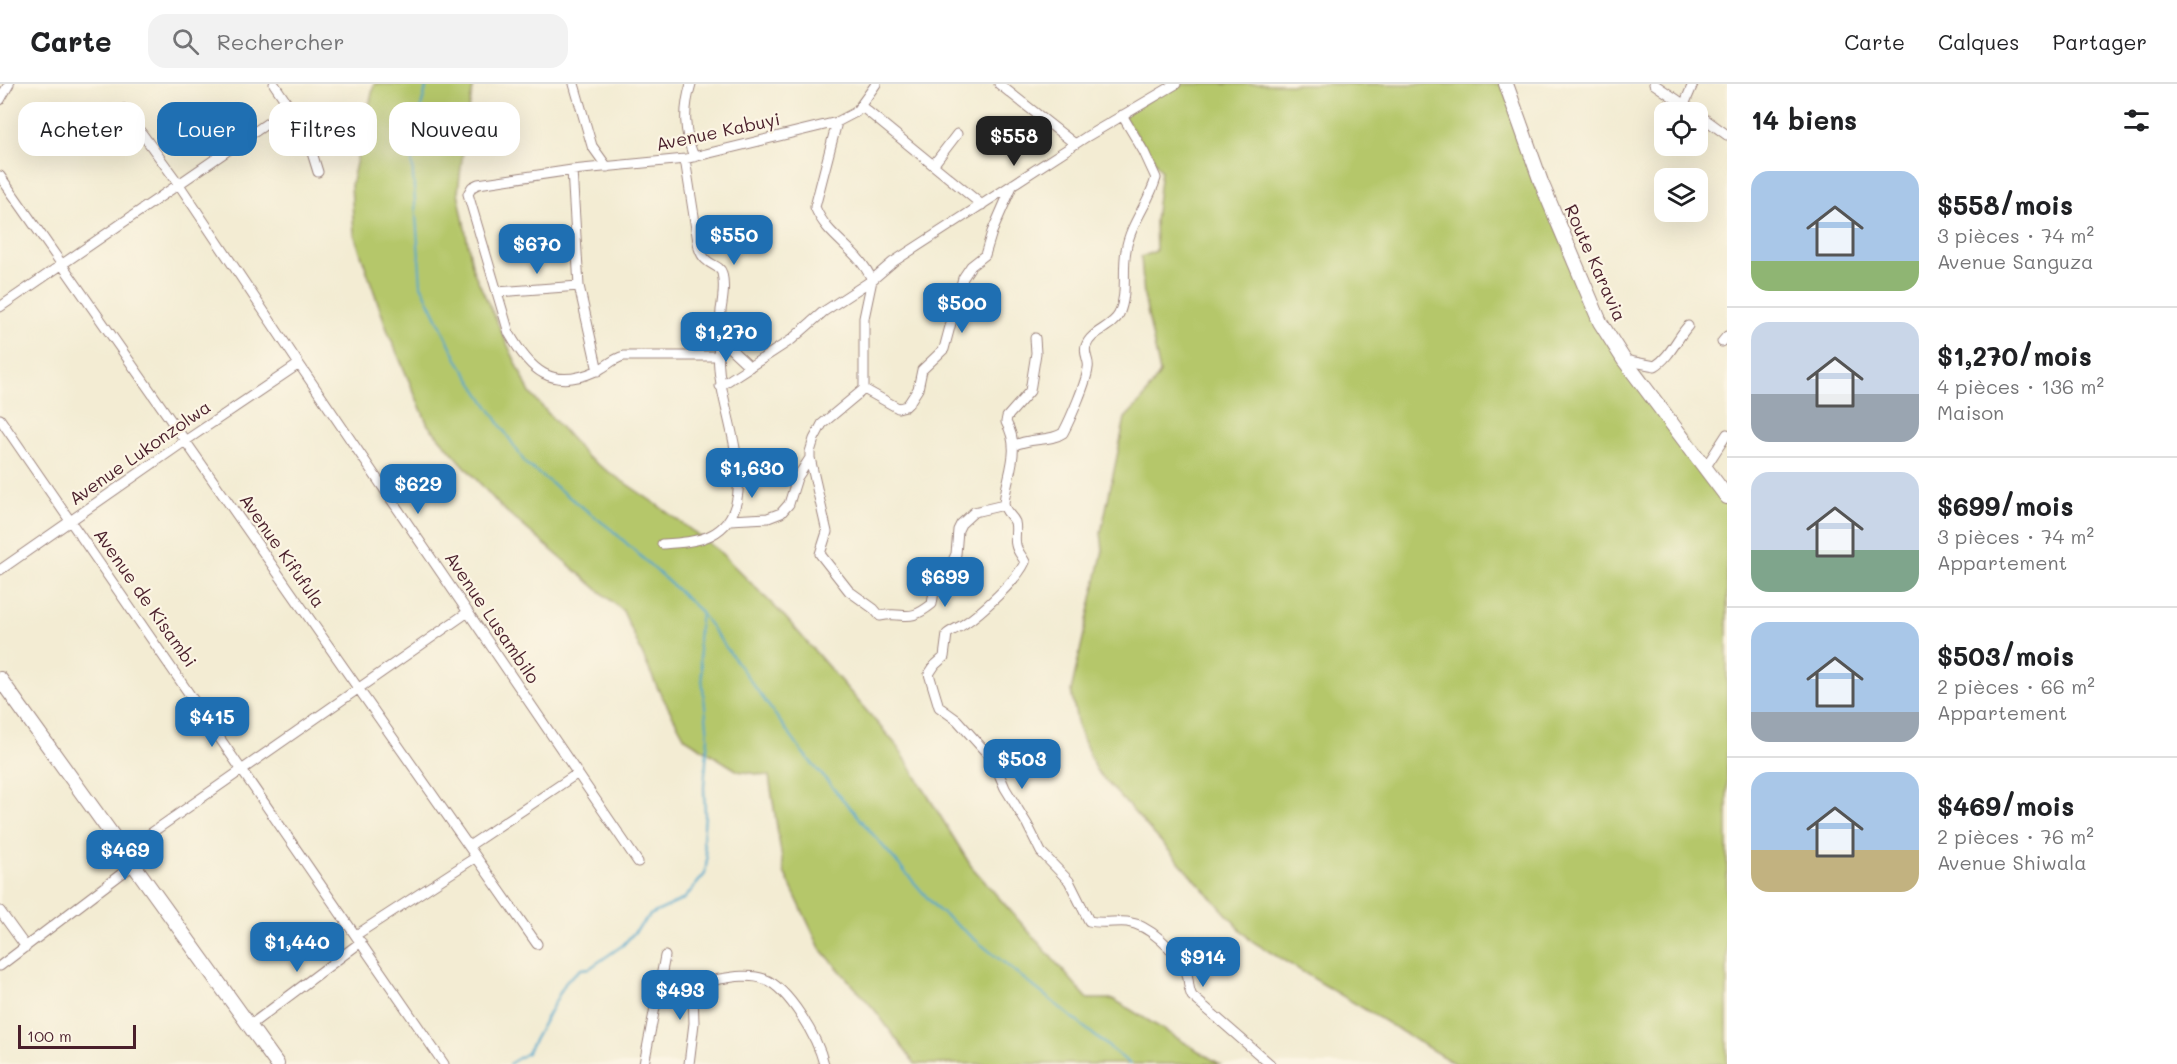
<!DOCTYPE html>
<html lang="fr">
<meta charset="utf-8">
<style>
:root{--surface:#fff;--page:#f2f2f2;--text:#202124;--muted:#757577;--line:#e0e0e0;--accent:#1f6fb2}
body{margin:0;font-family:Mali,sans-serif;background:var(--page);color:var(--text);height:100vh;display:flex;flex-direction:column;font-size:22px;white-space:nowrap}
*{box-sizing:border-box;margin:0}
p{font-size:20px;color:var(--muted)}
.icon{flex:none;width:33px;height:33px;fill:none;stroke:currentColor;stroke-width:2;stroke-linecap:round;stroke-linejoin:round}
.map{position:relative;flex:1;overflow:hidden}
.drawer{display:flex;flex-direction:column;background:var(--surface);width:450px}
.drawer>*{flex:none}
.top-card{position:absolute;left:18px;top:18px;width:570px;height:54px;display:flex;gap:12px}
.buttons{position:absolute;left:1654px;top:18px;display:grid;gap:12px}
.buttons a{display:grid;place-items:center;width:54px;height:54px;border-radius:12px;background:var(--surface);box-shadow:0 6px 24px #0002;font-size:30px}
.scale{position:absolute;left:18px;bottom:15px;width:118px;box-sizing:border-box;padding-left:6px;border:3px solid #4a1f2b;border-top:0;font-size:16px;line-height:21px;white-space:nowrap;color:#4a1f2b;-webkit-text-stroke:4px #fcf5e5;paint-order:stroke}
.price{position:absolute;translate:-50% -51px;padding:0 14px;border-radius:12px;background:var(--accent);color:#fff;font-size:20px;line-height:39px;filter:drop-shadow(0 2px 3px #0008)}
.price::after{content:'';position:absolute;left:50%;top:36px;width:18px;height:14px;margin-left:-9px;background:inherit;clip-path:polygon(0 0,100% 0,50% 100%)}
.price.active{background:#222;color:#fff}
ul{padding:0;list-style:none}
li{display:flex;align-items:center;gap:18px;height:150px;padding:0 24px}
li+li{border-top:2px solid var(--line)}
li span{display:grid;place-items:center;flex:none;width:168px;height:120px;border-radius:18px;color:#555}
li>.icon{margin-inline-start:auto}
span .icon{width:72px;height:72px;fill:#fffc;stroke-width:1}
li b{font-size:26px}
h2{display:flex;justify-content:space-between;align-items:center;height:72px;padding:0 24px;font-size:26px}
.pill{padding:0 21px;border-radius:18px;background:var(--surface);box-shadow:0 6px 24px #0002;font-size:21px;line-height:54px}
.pill.active{background:var(--accent);color:#fff}
header{display:flex;align-items:center;gap:36px;box-sizing:border-box;height:84px;padding:0 30px;background:var(--surface);border-bottom:2px solid var(--line)}
header strong{font-size:28px}
nav{display:flex;gap:33px;margin-inline-start:auto;font-size:21px}
.search{width:420px;height:54px;background:var(--page);display:flex;align-items:center;gap:15px;box-sizing:border-box;padding:0 21px;border-radius:18px;color:var(--muted);font-size:22px}
main{display:flex;flex:1;min-height:0}
.map>svg:first-child{display:block}
</style>
<header>
<strong>Carte</strong>
<div class="search"><svg class="icon" aria-label="search" viewBox="0 0 24 24"><circle cx="10" cy="10" r="6"/><path d="M15 15l6 6"/></svg>Rechercher</div>
<nav><a>Carte</a><a>Calques</a><a>Partager</a></nav>
</header>
<main>
<div class="map">
<svg width="1727" height="980" viewBox="0 0 1727 980">
<rect width="100%" height="100%" fill="#fcf5e5"/>
<filter id="ink" filterUnits="userSpaceOnUse"><feTurbulence type="fractalNoise" baseFrequency=".0167" numOctaves="2"/><feDisplacementMap in="SourceGraphic" scale="12" xChannelSelector="R" yChannelSelector="G"/><feConvolveMatrix kernelMatrix="1 2 1 2 8 2 1 2 1" color-interpolation-filters="sRGB"/></filter>
<filter id="wash" filterUnits="userSpaceOnUse"><feTurbulence type="fractalNoise" baseFrequency=".008" numOctaves="4" result="noise"/><feDisplacementMap in="SourceGraphic" scale="24" xChannelSelector="R" yChannelSelector="G"/><feGaussianBlur stdDeviation="1.35" result="paint"/><feColorMatrix in="noise" values="0 0 0 0 0 0 0 0 0 0 0 0 0 0 0 0 0 1.4 0 .05"/><feComposite in="paint" operator="in"/></filter>
<g filter="url(#wash)">
<rect width="100%" height="100%" fill="#f3ecd3"/>
<path fill="#b5c76b" stroke="#80734b" stroke-width="1.5" d="M374 0H474L467 33 458 108 473 186 530 309 587 373 656 420 718 466 786 534 898 663 971 782 1088 915H1113L1220 980H915L874 925 820 864 784 788 769 692 738 687 685 654 657 603 623 527 501 423 428 341 388 248 354 150 351 101Z
M1176 0H1502L1579 202 1727 418V980H1455L1250 856 1096 686 1078 643 1071 607 1103 466 1101 449 1125 334 1143 315 1160 289 1144 212 1141 173 1156 167 1155 137 1161 86 1122 31Z"/>
<g fill="none" stroke-linecap="round" stroke-linejoin="round">
<path stroke="#50a6cc" stroke-width="2" d="M427 0 411 63 421 201 457 275 526 380 612 446 698 525 803 669 937 825 1130 980
M509 980 527 969 567 896 581 885 590 884 623 861 650 831 684 815 705 790 707 775 703 757 705 730 704 703 708 652 698 555 701 528"/>
</g>
</g>
<g filter="url(#ink)">
<g fill="none" stroke-linecap="round" stroke-linejoin="round">
<defs>
<path id="street" d="M274 0 305 46 318 88
M574 0 592 62 607 83
M691 0C683 26 684 48 694 73
M999 0 1075 60
M1654 0 1695 28
M0 16 9 0
M1684 21 1693 0
M861 22 982 121
M124 25 178 99 299 280 638 778
M1698 30 1727 51
M837 38 815 123C828 155 858 164 872 196L864 234V305
M934 80 957 50
M572 86 579 202 598 287
M0 92 537 860
M497 208 579 202
M0 223 291 23
M719 254 750 283
M1035 254 1036 269 1030 307 1007 333 1006 338C1022 367 1007 389 1004 419 1004 428 1012 431 1015 438 1017 446 1014 454 1016 461 1017 467 1022 472 1025 478 1018 495 980 530 964 540 958 544 952 546 947 550L944 573 935 581 929 590 939 623 957 636 993 676 1005 704 1027 740 1041 768 1069 797 1089 837C1102 840 1115 837 1127 838 1150 841 1174 866 1185 885 1190 894 1187 903 1192 912L1270 980
M1722 258 1727 252
M718 272H624C612 275 606 283 596 287 551 307 530 286 509 249L468 110 472 103 478 100 572 86 685 75 837 38 856 28 876 0
M1624 276 1655 282C1670 273 1677 254 1688 242
M720 302 791 256 823 228 872 196 893 178 1086 53 1176 0
M864 305 822 340 814 355 810 368V374L827 448 820 470 849 507 874 525 880 532C906 527 907 540 932 520L935 501 950 483 956 470 958 446 961 440 974 428 1004 421
M864 305 898 324 906 322 909 319 918 305 922 286 944 265 963 194 971 182 985 171 992 148 1013 100
M0 335 444 980
M1013 362C1030 353 1050 358 1063 349 1070 336 1087 297 1088 284 1090 277 1083 270 1086 262 1091 247 1112 244 1119 230 1128 210 1122 187 1126 166 1130 140 1149 119 1156 94L1144 68 1122 31
M1705 384 1727 350
M730 436 768 434 781 429 789 420 797 394 810 374
M662 460C678 459 697 458 711 451 766 424 722 331 719 285 717 266 720 245 721 226 723 214 725 201 722 189 719 179 705 183 699 164L685 75
M0 486 185 357 299 280
M469 762 578 689
M124 768 468 528
M0 827 26 863
M356 851 476 773
M0 882 133 781
M249 942 361 858
M644 980 665 872
M689 980 694 939 693 907 696 901 700 898C720 896 746 888 764 895 789 904 818 955 824 980"/>
<path id="secondary" d="M1506 0 1541 98 1600 238 1624 276 1727 413
M0 595 277 980"/>
</defs>
<use href="#street" stroke="#9e867f" stroke-width="11"/>
<use href="#secondary" stroke="#9e867f" stroke-width="16"/>
<use href="#street" stroke="#fff" stroke-width="9"/>
<use href="#secondary" stroke="#fff" stroke-width="14"/>
</g>
</g>
<g text-anchor="middle" stroke-width="4.5" stroke-linejoin="round" paint-order="stroke">
<g font-size="18" fill="#4a1f2b" stroke="#fcf5e5">
<text transform="translate(718 48) rotate(-12)" y="6">Avenue Kabuyi</text>
<text transform="translate(1595 179) rotate(66)" y="6">Route Karavia</text>
<text transform="translate(140 369) rotate(-35)" y="6">Avenue Lukonzolwa</text>
<text transform="translate(282 467) rotate(55)" y="6">Avenue Kifufula</text>
<text transform="translate(145 514) rotate(55)" y="6">Avenue de Kisambi</text>
<text transform="translate(492 534) rotate(56)" y="6">Avenue Lusambilo</text>
</g>
</g>
</svg>
<div class="buttons">
<a><svg class="icon" aria-label="locate" viewBox="0 0 24 24"><circle cx="12" cy="12" r="6"/><path d="M12 2v4M12 18v4M2 12h4M18 12h4"/></svg></a>
<a><svg class="icon" aria-label="layers" viewBox="0 0 24 24"><path d="M12 4l9 5-9 5-9-5zM3 14l9 5 9-5"/></svg></a>
</div>
<div class="scale">100 m</div>
<b class="price active" style="left:1014px;top:83px">$558</b>
<b class="price" style="left:734px;top:182px">$550</b>
<b class="price" style="left:537px;top:191px">$670</b>
<b class="price" style="left:962px;top:250px">$500</b>
<b class="price" style="left:726px;top:279px">$1,270</b>
<b class="price" style="left:752px;top:415px">$1,630</b>
<b class="price" style="left:418px;top:431px">$629</b>
<b class="price" style="left:945px;top:524px">$699</b>
<b class="price" style="left:212px;top:664px">$415</b>
<b class="price" style="left:1022px;top:706px">$503</b>
<b class="price" style="left:125px;top:797px">$469</b>
<b class="price" style="left:297px;top:889px">$1,440</b>
<b class="price" style="left:1203px;top:904px">$914</b>
<b class="price" style="left:680px;top:937px">$493</b>
<div class="top-card">
<a class="pill">Acheter</a>
<a class="pill active">Louer</a>
<a class="pill">Filtres</a>
<a class="pill">Nouveau</a>
</div>
</div>
<section class="drawer">
<h2>14 biens<svg class="icon" aria-label="filters" viewBox="0 0 24 24"><path d="M4 7h16M4 17h16"/><circle cx="9" cy="7" r="2"/><circle cx="15" cy="17" r="2"/></svg></h2>
<ul>
<li><span style="background:linear-gradient(#a9c7e8 75%,#8fb573 0)"><svg class="icon" aria-label="home" viewBox="0 0 24 24"><path d="M3 11l9-7 9 7M6 9v11h12V9"/></svg></span><div><b>$558/mois</b><p>3 pièces · 74 m²</p><p>Avenue Sanguza</p></div></li>
<li><span style="background:linear-gradient(#c9d6e8 60%,#9aa5b1 0)"><svg class="icon" aria-label="home" viewBox="0 0 24 24"><path d="M3 11l9-7 9 7M6 9v11h12V9"/></svg></span><div><b>$1,270/mois</b><p>4 pièces · 136 m²</p><p>Maison</p></div></li>
<li><span style="background:linear-gradient(#c9d6e8 65%,#7fa58c 0)"><svg class="icon" aria-label="home" viewBox="0 0 24 24"><path d="M3 11l9-7 9 7M6 9v11h12V9"/></svg></span><div><b>$699/mois</b><p>3 pièces · 74 m²</p><p>Appartement</p></div></li>
<li><span style="background:linear-gradient(#a9c7e8 75%,#9aa5b1 0)"><svg class="icon" aria-label="home" viewBox="0 0 24 24"><path d="M3 11l9-7 9 7M6 9v11h12V9"/></svg></span><div><b>$503/mois</b><p>2 pièces · 66 m²</p><p>Appartement</p></div></li>
<li><span style="background:linear-gradient(#a9c7e8 65%,#c2b280 0)"><svg class="icon" aria-label="home" viewBox="0 0 24 24"><path d="M3 11l9-7 9 7M6 9v11h12V9"/></svg></span><div><b>$469/mois</b><p>2 pièces · 76 m²</p><p>Avenue Shiwala</p></div></li>
</ul>
</section>
</main>
